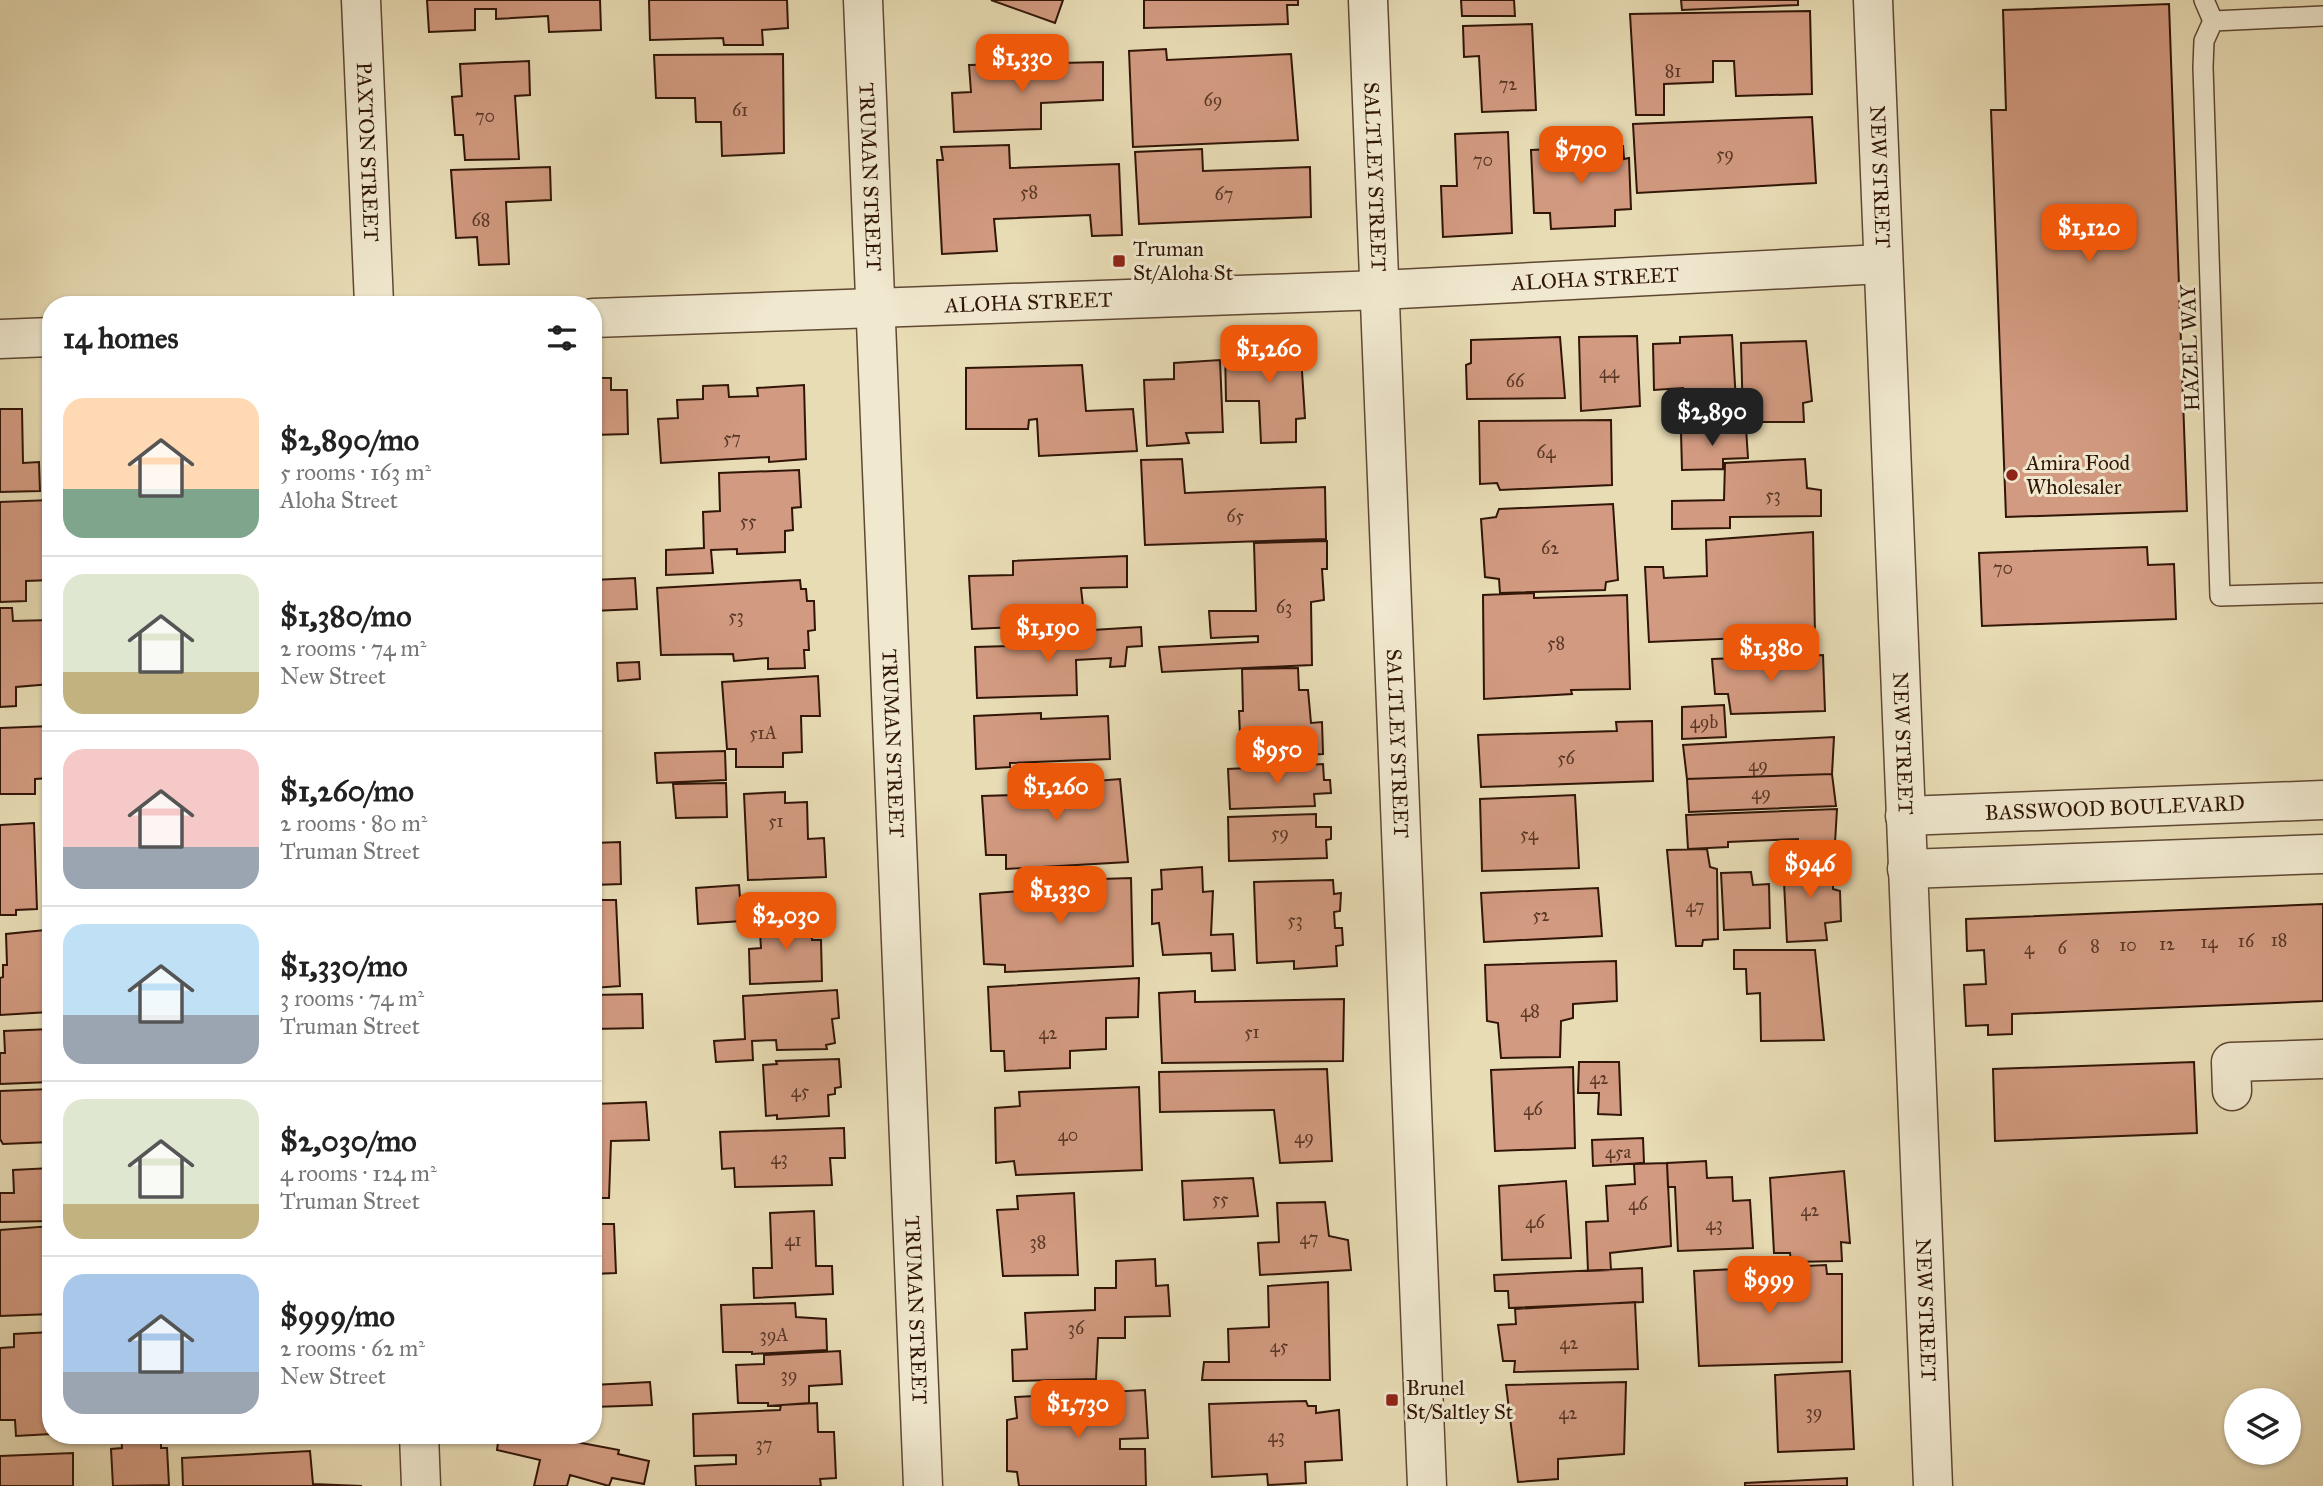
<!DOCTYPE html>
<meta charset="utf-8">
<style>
:root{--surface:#fff;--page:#f6f6f6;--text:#222;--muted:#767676;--line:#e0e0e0;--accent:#ea580c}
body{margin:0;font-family:"IM FELL Great Primer",serif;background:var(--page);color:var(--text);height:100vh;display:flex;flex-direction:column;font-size:26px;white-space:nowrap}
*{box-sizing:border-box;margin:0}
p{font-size:23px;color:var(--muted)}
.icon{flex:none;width:38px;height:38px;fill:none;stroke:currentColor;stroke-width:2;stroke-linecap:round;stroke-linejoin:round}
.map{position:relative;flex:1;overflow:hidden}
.panel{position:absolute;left:42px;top:296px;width:560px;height:1148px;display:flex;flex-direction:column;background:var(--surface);border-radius:28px;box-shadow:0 2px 5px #0004}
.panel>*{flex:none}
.fabs{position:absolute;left:2224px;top:1388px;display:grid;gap:14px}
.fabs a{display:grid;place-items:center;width:77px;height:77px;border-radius:50%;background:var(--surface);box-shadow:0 2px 5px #0004;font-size:35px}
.price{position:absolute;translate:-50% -60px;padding:0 16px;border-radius:14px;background:var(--accent);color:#fff;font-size:23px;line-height:46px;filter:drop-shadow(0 2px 4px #0008)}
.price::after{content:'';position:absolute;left:50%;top:42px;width:21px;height:16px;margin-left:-10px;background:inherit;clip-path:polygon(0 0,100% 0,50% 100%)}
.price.on{background:#222;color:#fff}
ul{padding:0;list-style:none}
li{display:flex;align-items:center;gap:21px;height:175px;padding:0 21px}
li+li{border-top:2px solid var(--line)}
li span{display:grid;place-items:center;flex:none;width:196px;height:140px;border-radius:21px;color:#555}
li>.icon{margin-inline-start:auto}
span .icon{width:84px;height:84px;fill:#fffc;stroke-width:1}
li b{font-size:30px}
h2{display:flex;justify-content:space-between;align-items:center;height:84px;padding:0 21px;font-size:30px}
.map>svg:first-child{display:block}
</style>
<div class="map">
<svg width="2323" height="1486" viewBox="0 0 2323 1486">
<rect width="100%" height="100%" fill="#e8dcb5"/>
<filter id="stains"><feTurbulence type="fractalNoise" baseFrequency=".00286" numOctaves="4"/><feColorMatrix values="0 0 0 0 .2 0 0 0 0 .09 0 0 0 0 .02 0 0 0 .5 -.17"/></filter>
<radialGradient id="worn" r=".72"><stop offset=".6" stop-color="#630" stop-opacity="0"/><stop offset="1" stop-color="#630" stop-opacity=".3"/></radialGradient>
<path fill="#d29a80" stroke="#311607" stroke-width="2" d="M427 0H600L601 30 549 32 548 16 496 19V9H475V30L429 32Z
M649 0H787L788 28 762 30 763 45H724L723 38 650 40Z
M991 0H1063L1055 23Z
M1144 0H1298V5H1287L1288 24 1144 28Z
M1461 0H1514L1515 16H1462Z
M1681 0H1798V5L1682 10Z
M2169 4 2187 511 2006 517 1991 110H2006L2003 10Z
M1810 11 1812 94 1736 96 1734 61H1713V82L1664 84V115H1636L1630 14Z
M1532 24 1536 110 1482 112 1479 56 1464 57 1463 26Z
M1166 49 1167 60 1291 54 1298 140 1133 147 1129 51Z
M783 54 784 153 722 156 721 122H696L695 98H656L654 55Z
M529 61 530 95 515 96 519 159 465 160 463 135H455L452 97 462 96 460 64Z
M1103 62V100L1041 103V129L954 132 952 93 971 92 969 65Z
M1812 117 1816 183 1637 193 1633 124Z
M1508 132 1512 233 1443 237 1441 186H1457L1455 134Z
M1009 145 1010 168 1119 164 1122 235 1092 236 1090 215 994 219 997 251 942 254 937 160H943L941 147Z
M1623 146 1624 159 1629 158 1631 209 1615 210V226L1551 229 1550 213H1534L1531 150Z
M1202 149 1203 171 1310 167 1311 217 1139 224 1135 152Z
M550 167 551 200 506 202 509 264 479 265 477 237 456 238 451 170Z
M1732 335 1737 418 1692 420V411L1684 398 1683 388 1654 390 1653 344 1680 343V337Z
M1637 336 1640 406 1581 411 1579 337Z
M1560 337 1565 398 1467 399 1466 365 1471 363V340Z
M1300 340 1305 418 1296 419V442L1261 443 1259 401H1226L1225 347Z
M1806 341 1812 401 1803 403 1804 422H1743L1741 343Z
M1220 360 1223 432 1186 433 1189 443 1147 446 1144 380 1174 379V363Z
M1082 365 1086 411 1133 409 1137 451 1039 456 1037 419 1029 420 1028 429H966V368Z
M593 378H611V390H627L628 434 593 435Z
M728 385 729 397 758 396 757 388 804 385 806 459 769 462V457L661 463 658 419 678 418 677 400 703 399V386Z
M0 409H22L23 463 39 462 40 491 0 492Z
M46 410H51V473Z
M1611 420 1612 485 1500 490 1497 483 1480 484 1479 421Z
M1746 428 1748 458 1723 459V469L1682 470 1681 432Z
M1182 459 1185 493 1325 487 1326 539 1145 545 1141 460Z
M1805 459 1807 488 1821 490V516L1730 517V528L1672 529V501L1724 500 1725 463Z
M799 470 801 507 792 508 793 530 785 531V552L737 554V549L711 550 713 573 666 575V550L704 548 703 512 720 511 719 473Z
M51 500V580L26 581V601L0 602V502Z
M1613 504 1618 580 1606 582 1605 590 1500 593 1499 579 1485 577 1481 519 1496 517 1499 509Z
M1813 532 1815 635 1649 642 1645 567H1663L1664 578 1707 576 1706 540Z
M1327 541V569H1322L1324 600 1311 602 1312 665 1162 672 1159 647 1258 642V636L1211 638 1209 611H1256L1254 543Z
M2147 547 2148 565 2174 564 2176 619 1982 626 1979 553Z
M1127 556V587L1081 588 1085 624 972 629 969 576 1013 575V561Z
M635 578 637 609 593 611V580Z
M800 580 801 589H806L807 601H814L815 630 808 631 809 650H804L805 668 768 669V658L734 661 733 654 661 655 657 588Z
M1534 593V598L1627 595 1630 689 1571 690 1572 694 1484 699 1483 595Z
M0 608H12L13 621 51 620V684L16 687V706L0 707Z
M1141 627 1142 646 1127 647 1125 666 1110 667 1111 658 1076 660 1077 695 977 698 975 647 1075 644 1076 631Z
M1823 655 1825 711 1731 714 1728 694H1715L1712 659Z
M639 662 640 679 618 681 617 663Z
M1298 668 1299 690H1308L1311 723 1322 722 1323 754 1241 758 1239 711H1243L1242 669Z
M818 676 820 716H801L802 752 783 753V767H736V749H727L722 682Z
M1724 705 1726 737 1682 739V707Z
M1041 713V719L1108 716 1110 759 1010 763V767L976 769 974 716Z
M1652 721 1653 781 1481 787 1478 735 1617 731 1616 722Z
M51 726V778L35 779V794H0V728Z
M1834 737 1832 774 1687 779 1683 745Z
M725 751 726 780 657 783 655 753Z
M1323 764 1324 780H1330L1331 793 1314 794 1315 806 1230 809 1228 769Z
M1057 771 1058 784 1120 779 1128 862 1006 869V855H986L982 796 1014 795 1012 773Z
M1832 774 1836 806 1689 812 1687 779Z
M726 783 727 817 676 818 673 784Z
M785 792V803L807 802 808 839 824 838 826 877 748 880 744 794Z
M1575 795 1579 868 1482 871 1480 799Z
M1837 809 1835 843 1798 845V839L1728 842V847L1688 849 1686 815Z
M1316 814V827H1331V839L1326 840 1327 858 1229 861 1228 817Z
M34 823 37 909 16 910V915H0V825Z
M620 842 621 884 593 885V843Z
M1707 849 1710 867 1717 869 1718 939 1703 940 1702 946H1676L1667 850Z
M1833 860V889L1840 891 1841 921 1825 923 1827 940 1787 942 1783 862Z
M1833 860V889L1840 891 1841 921 1825 923 1827 940 1787 942 1783 862Z
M1202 867 1203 892 1213 891 1211 935 1233 934 1235 970 1212 971 1211 953 1163 955 1159 923 1152 924V890L1162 889 1161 870Z
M1751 872 1753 885 1769 884 1770 928 1724 930 1721 873Z
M1131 878 1133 966 1005 972V965L984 964 980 894 1037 890 1040 881Z
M1333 880 1334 894 1341 893 1340 911 1334 912 1335 928H1342L1343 945 1336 946 1337 966 1294 969V961L1257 963 1254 882Z
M739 885 742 921 698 924 696 888Z
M1598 888 1602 936 1484 942 1481 893Z
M593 900H616L620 986 593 988Z
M2323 904V1001L2012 1014V1034L1988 1035V1025L1966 1026 1964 985 1986 984 1984 950 1967 951 1966 919Z
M810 915 812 940H821L822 981 750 984 749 949 761 948 759 917Z
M45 930V980H51L49 1012 0 1015V978L3 977V965H7L6 934Z
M1734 950H1815L1824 1040 1761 1041 1760 993 1747 994 1746 969H1734Z
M1616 961 1617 1001 1573 1004V1018L1561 1021 1560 1057 1501 1058 1498 1023 1487 1021 1485 965Z
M1139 978 1138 1017 1106 1018V1049L1070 1051V1068L1005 1071 1004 1051H991L988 987Z
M837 990 839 1018 832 1019 835 1043 826 1045 827 1049 777 1050 776 1040 752 1041 753 1060 716 1062 714 1041 745 1039 743 996Z
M1195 991V1002L1344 999 1343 1061 1162 1063 1159 993Z
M642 994 643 1028 593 1029V995Z
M51 1029V1082L0 1084V1053H5L4 1031Z
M839 1059 841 1087 835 1088V1094L828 1095 829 1116 777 1119V1115L766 1116 763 1065 777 1064 776 1061Z
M1579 1062H1619L1621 1115 1598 1114 1599 1093H1578Z
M2194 1062 2197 1133 1995 1141 1993 1069Z
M1573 1067 1575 1148 1495 1151 1491 1070Z
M1327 1069 1332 1161 1280 1163 1274 1110 1160 1112 1159 1072Z
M1139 1087 1142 1170 1016 1175 1014 1161 996 1163 995 1108 1020 1106 1019 1092Z
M51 1089V1142L3 1144 0 1139V1091Z
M646 1102 649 1140 611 1141 609 1198H593V1104Z
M844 1128 845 1158H830L832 1185 735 1187 734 1168 722 1169 720 1132Z
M1643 1138 1644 1163 1593 1166 1592 1140Z
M1706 1161 1707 1178 1732 1177 1733 1201 1750 1200 1753 1248 1678 1251 1675 1187H1668L1667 1163Z
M1667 1163 1671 1246 1610 1253 1611 1270 1588 1271 1586 1222 1608 1221 1606 1186 1635 1184 1634 1164Z
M51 1168V1221L0 1222V1193H14L13 1170Z
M1844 1171 1850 1243 1841 1242 1842 1261 1791 1262 1790 1253H1774L1770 1178Z
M1253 1178 1258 1216 1184 1220 1182 1181Z
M1566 1181 1571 1258 1502 1260 1499 1186Z
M1074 1193 1078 1275 1003 1276 997 1210 1018 1209 1017 1196Z
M1325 1202 1329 1236 1348 1240 1351 1270 1260 1275 1258 1243 1279 1242 1277 1203Z
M814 1211 816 1266H832L833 1294 754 1298 753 1268H772L770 1213Z
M593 1224H614L616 1273 593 1274V1303Z
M51 1226V1314L0 1316V1230Z
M1155 1259 1156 1286 1168 1285 1170 1316 1125 1317V1338H1098L1096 1379 1013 1381 1012 1350 1027 1349 1025 1313 1095 1310V1288H1116V1261Z
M1826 1265 1827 1274H1842V1362L1699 1366 1694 1271Z
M1642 1268 1643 1302 1509 1308 1508 1291H1495L1494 1275Z
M1328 1282 1330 1380H1202L1204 1362H1229L1228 1329 1269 1327 1268 1286Z
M1635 1302 1638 1369 1514 1372 1515 1361H1503L1498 1325 1516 1324 1515 1309Z
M795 1303 796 1317 826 1319 827 1350 752 1354V1352H723L721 1305Z
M51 1332V1434L16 1436 15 1420H0V1348L14 1347V1334Z
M840 1351 842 1384 809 1386V1403L768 1406V1403H738L736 1365 764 1364V1355Z
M1850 1371 1854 1449 1778 1452 1775 1375Z
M650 1382 652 1405 593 1407V1385Z
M1626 1382 1624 1454 1558 1459V1479L1518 1482 1506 1385Z
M1145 1390 1148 1438 1120 1439V1449H1145L1146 1486H1019L1017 1472 1007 1471V1420L1017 1418 1015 1397Z
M1306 1401 1308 1406H1316V1413L1339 1410 1342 1460 1305 1462 1306 1483 1268 1485 1267 1474 1212 1477 1209 1404Z
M817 1403 818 1432H834L836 1478 820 1479 821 1486H696L695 1466 736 1464V1455L694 1456 693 1414 780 1410 781 1405Z
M121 1435H161V1448H167L169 1485 113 1486 111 1449 122 1448Z
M499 1435H578L576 1442 619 1450 618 1454 649 1461 644 1484 612 1478 609 1486 570 1475 567 1486H534L540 1460 497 1450Z
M310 1451 313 1484 362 1486H183L182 1458Z
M73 1453V1486H0V1456Z
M1847 1478V1486H1745V1483Z"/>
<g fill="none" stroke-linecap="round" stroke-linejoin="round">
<defs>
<path id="lane" d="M2204 0 2213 21 2204 41 2203 67 2220 596 2323 593
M2213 21 2323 16"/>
<g id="street">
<path id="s1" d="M361 0 374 304"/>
<path id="s2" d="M863 0 923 1486"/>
<path id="s3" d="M1368 0 1427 1486"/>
<path id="s4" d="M1873 0 1933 1486"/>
<path id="s5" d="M593 318 1380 290 1882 264"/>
<path d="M0 339 51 337"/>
<path id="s6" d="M1905 816 2323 800"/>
<path d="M1907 869 2323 854"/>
<path d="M2232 1091 2231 1062 2323 1059"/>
<path d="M419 1435 421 1486"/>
</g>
</defs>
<use href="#lane" stroke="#5f4832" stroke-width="22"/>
<use href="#street" stroke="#5f4832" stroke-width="41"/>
<use href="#lane" stroke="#f0e8cf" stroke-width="19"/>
<use href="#street" stroke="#f0e8cf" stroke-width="38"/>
</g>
<g fill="#8f2418" stroke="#f0e8cf" stroke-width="2.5">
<rect x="1112" y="254" width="14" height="14" rx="3.5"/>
<circle cx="2012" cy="475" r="7"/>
<rect x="1385" y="1393" width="14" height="14" rx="3.5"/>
</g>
<g text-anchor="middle" stroke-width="6" stroke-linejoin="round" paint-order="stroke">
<g font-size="18" fill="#593725">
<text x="1673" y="77">81</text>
<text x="1508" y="90">72</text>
<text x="1213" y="106">69</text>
<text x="740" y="116">61</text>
<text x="485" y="122">70</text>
<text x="1725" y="160">59</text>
<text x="1483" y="166">70</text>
<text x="1029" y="198">58</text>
<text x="1224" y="200">67</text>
<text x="481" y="226">68</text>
<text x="1609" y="378">44</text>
<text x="1515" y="387">66</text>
<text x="732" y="444">57</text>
<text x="1546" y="458">64</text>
<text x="1773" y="501">53</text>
<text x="1235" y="522">65</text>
<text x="748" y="527">55</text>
<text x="1550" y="554">62</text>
<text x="2003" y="574">70</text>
<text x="1284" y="613">63</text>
<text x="736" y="622">53</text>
<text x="1556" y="649">58</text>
<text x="1704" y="728">49b</text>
<text x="763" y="739">51A</text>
<text x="1566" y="764">56</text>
<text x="1758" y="771">49</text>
<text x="1761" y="799">49</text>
<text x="776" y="827">51</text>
<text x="1280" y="839">59</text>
<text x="1529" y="840">54</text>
<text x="1695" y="912">47</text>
<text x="1541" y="921">52</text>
<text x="1295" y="926">53</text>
<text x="2279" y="946">18</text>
<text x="2246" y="947">16</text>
<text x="2209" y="948">14</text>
<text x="2167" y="950">12</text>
<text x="2128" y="951">10</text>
<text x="2095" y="952">8</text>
<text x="2029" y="954">4</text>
<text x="2062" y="954">6</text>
<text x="1530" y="1017">48</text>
<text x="1252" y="1038">51</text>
<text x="1048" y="1039">42</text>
<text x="1599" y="1084">42</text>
<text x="800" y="1097">45</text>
<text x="1533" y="1115">46</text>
<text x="1068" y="1141">40</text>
<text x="1304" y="1143">49</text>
<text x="1618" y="1158">45a</text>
<text x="779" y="1164">43</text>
<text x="1220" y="1205">55</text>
<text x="1638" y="1210">46</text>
<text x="1810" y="1216">42</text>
<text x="1535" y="1228">46</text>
<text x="1714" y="1230">43</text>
<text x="1309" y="1244">47</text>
<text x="793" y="1246">41</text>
<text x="1038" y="1248">38</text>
<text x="1076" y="1334">36</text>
<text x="774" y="1341">39A</text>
<text x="1569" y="1349">42</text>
<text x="1279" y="1352">45</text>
<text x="789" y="1381">39</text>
<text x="1814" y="1418">39</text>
<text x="1568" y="1419">42</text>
<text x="1276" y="1442">43</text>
<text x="764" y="1450">37</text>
</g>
<g font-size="21" fill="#311607" stroke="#f0e8cf">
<text dy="7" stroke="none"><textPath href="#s1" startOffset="152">PAXTON STREET</textPath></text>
<text dy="7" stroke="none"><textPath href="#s2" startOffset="177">TRUMAN STREET</textPath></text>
<text dy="7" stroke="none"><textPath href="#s3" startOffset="177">SALTLEY STREET</textPath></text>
<text dy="7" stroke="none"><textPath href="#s4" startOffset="177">NEW STREET</textPath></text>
<text dy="7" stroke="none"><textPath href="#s5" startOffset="1003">ALOHA STREET</textPath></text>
<text dy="7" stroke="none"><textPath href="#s5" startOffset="436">ALOHA STREET</textPath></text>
<text transform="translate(2190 348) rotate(-92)" y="7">HAZEL WAY</text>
<text dy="7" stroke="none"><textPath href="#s2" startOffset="744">TRUMAN STREET</textPath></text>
<text dy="7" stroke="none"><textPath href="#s3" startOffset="744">SALTLEY STREET</textPath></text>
<text dy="7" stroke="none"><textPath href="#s4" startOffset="744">NEW STREET</textPath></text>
<text dy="7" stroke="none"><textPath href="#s6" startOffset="210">BASSWOOD BOULEVARD</textPath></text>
<text dy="7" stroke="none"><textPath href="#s2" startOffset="1311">TRUMAN STREET</textPath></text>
<text dy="7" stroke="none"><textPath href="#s4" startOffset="1311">NEW STREET</textPath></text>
</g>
<g font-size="21" fill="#311607" stroke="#f0e8cf" text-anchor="start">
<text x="1133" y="256">Truman<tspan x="1133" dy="24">St/Aloha St</tspan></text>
<text x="2026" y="470">Amira Food<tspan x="2026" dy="24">Wholesaler</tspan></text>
<text x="1406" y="1395">Brunel<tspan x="1406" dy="24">St/Saltley St</tspan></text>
</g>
</g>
<rect width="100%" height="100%" filter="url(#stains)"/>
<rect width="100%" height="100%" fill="url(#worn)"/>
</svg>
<div class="fabs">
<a><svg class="icon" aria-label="layers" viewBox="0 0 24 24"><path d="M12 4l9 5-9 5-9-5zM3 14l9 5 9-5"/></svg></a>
</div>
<b class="price" style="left:1022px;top:94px">$1,330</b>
<b class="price" style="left:1581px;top:186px">$790</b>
<b class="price" style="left:2089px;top:264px">$1,120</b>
<b class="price" style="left:1269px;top:385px">$1,260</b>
<b class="price on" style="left:1712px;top:448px">$2,890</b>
<b class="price" style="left:1048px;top:664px">$1,190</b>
<b class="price" style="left:1771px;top:684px">$1,380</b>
<b class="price" style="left:1277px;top:786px">$950</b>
<b class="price" style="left:1056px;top:823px">$1,260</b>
<b class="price" style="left:1810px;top:900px">$946</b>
<b class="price" style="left:1060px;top:926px">$1,330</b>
<b class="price" style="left:786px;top:952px">$2,030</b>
<b class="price" style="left:1769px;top:1316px">$999</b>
<b class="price" style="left:1078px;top:1440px">$1,730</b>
<section class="panel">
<h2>14 homes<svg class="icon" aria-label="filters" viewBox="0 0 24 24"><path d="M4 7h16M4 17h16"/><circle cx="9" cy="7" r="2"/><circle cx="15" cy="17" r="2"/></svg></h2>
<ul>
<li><span style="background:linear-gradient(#ffd9b3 65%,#7fa58c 0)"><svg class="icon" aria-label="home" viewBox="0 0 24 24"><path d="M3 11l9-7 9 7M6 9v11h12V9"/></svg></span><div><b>$2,890/mo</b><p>5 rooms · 163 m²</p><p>Aloha Street</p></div></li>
<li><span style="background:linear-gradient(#dfe7d0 70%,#c2b280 0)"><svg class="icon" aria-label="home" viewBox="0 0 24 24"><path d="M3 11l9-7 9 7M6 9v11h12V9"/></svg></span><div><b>$1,380/mo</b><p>2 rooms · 74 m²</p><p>New Street</p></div></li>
<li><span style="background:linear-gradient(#f6c9c9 70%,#9aa5b1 0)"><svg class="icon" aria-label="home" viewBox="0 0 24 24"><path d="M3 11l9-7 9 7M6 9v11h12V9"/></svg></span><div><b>$1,260/mo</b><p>2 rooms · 80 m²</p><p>Truman Street</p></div></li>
<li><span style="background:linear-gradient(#bfe0f5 65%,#9aa5b1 0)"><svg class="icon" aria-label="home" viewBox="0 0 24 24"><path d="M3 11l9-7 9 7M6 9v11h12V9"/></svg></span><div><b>$1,330/mo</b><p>3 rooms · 74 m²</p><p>Truman Street</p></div></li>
<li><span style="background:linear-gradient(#dfe7d0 75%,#c2b280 0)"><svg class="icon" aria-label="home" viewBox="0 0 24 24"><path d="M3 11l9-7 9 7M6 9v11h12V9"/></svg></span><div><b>$2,030/mo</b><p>4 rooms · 124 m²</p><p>Truman Street</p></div></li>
<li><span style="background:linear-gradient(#a9c7e8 70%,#9aa5b1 0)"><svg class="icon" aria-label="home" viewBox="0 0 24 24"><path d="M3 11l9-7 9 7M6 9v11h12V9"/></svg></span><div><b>$999/mo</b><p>2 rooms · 62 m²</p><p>New Street</p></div></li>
</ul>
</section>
</div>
